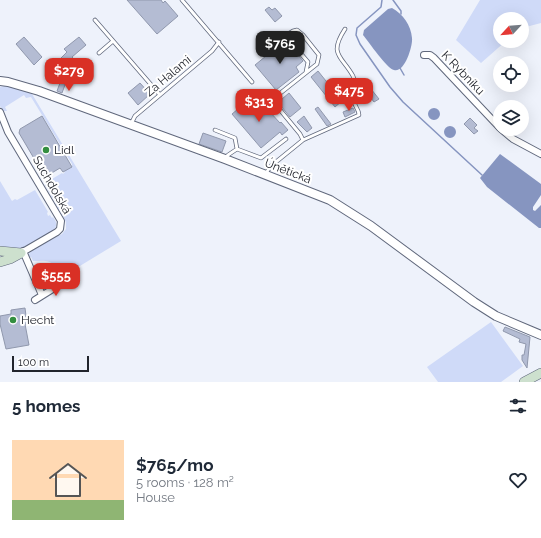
<!DOCTYPE html>
<meta charset="utf-8">
<style>
:root{--surface:#fff;--page:#f2f2f3;--text:#1f2937;--muted:#747a83;--accent:#d93025}
body{margin:0;font-family:Raleway,sans-serif;background:var(--page);color:var(--text);height:100vh;display:flex;flex-direction:column;font-size:15px;white-space:nowrap}
*{box-sizing:border-box;margin:0}
p{font-size:13px;color:var(--muted)}
.icon{flex:none;width:22px;height:22px;fill:none;stroke:currentColor;stroke-width:2;stroke-linecap:round;stroke-linejoin:round}
.map{position:relative;height:382px;overflow:hidden}
.details{display:flex;flex-direction:column;background:var(--surface);flex:1}
.details>*{flex:none}
.needle{width:26px;rotate:244deg}
.tools{position:absolute;left:493px;top:12px;display:grid;gap:8px}
.tools a{display:grid;place-items:center;width:36px;height:36px;border-radius:50%;background:var(--surface);box-shadow:0 4px 16px #0002;font-size:20px}
.scale{position:absolute;left:12px;bottom:10px;width:77px;box-sizing:border-box;padding-left:4px;border:2px solid #21242c;border-top:0;font-size:11px;line-height:14px;white-space:nowrap;color:#21242c;-webkit-text-stroke:3px #fff;paint-order:stroke}
.price{position:absolute;translate:-50% -34px;padding:0 9px;border-radius:8px;background:var(--accent);color:#fff;font-size:13px;line-height:26px;filter:drop-shadow(0 1px 2px #0008)}
.price::after{content:'';position:absolute;left:50%;top:24px;width:12px;height:9px;margin-left:-6px;background:inherit;clip-path:polygon(0 0,100% 0,50% 100%)}
.price.on{background:#222;color:#fff}
ul{padding:0;list-style:none}
li{display:flex;align-items:center;gap:12px;height:100px;padding:0 12px}
li span{display:grid;place-items:center;flex:none;width:112px;height:80px;border-radius:0px;color:#555}
li>.icon{margin-inline-start:auto}
span .icon{width:48px;height:48px;fill:#fffc;stroke-width:1}
li b{font-size:17px}
h2{display:flex;justify-content:space-between;align-items:center;height:48px;padding:0 12px;font-size:17px}
.map>svg:first-child{display:block}
</style>
<div class="map">
<svg width="541" height="382" viewBox="0 0 541 382">
<rect width="100%" height="100%" fill="#eef2fb"/>
<path fill="#cfdaf8" d="M480 0H541V23L522 28V19H500V41H506L481 63 456 40Z
M4 86 16 87 32 94 121 241 65 275 58 264 55 266C49 259 42 261 33 261L31 257 29 258V254L32 250 62 234 66 229V222L45 185 47 182 62 173 63 174 65 172 64 171 72 166V164L31 97 26 98 24 95 5 107 7 111H3L0 106V87Z
M0 181 12 201 15 199 17 200 35 190 48 212 47 213 48 216 50 215 52 218 53 217C55 220 57 222 56 226 54 235 25 248 16 249 11 250 5 249 0 249Z
M491 322 523 366 501 382H438L427 367Z"/>
<path fill="#8695c0" d="M392 8C403 14 411 25 412 38 413 45 405 73 394 70 387 69 369 42 363 35L364 30 388 9Z
M428 114a6 6 0 1 1 12 0a6 6 0 1 1-12 0Z
M444 132a6 6 0 1 1 12 0a6 6 0 1 1-12 0Z
M500 154 541 184V195L533 207V210L535 211 541 205V228H539L487 187 480 178Z"/>
<g fill="none" stroke-linecap="round" stroke-linejoin="round">
<path stroke="#8695c0" stroke-width="1.5" d="M382 0 381 7 357 28 356 35 360 44 390 87 403 102 482 175
M393 0 401 11V14
M400 68 404 75"/>
</g>
<path fill="#b4bcd3" stroke="#9098ad" d="M127 0H161L163 3 165 1 178 16 157 34Z
M269 7 272 10 275 8 282 16 275 22 265 10Z
M24 37 42 57 34 65 16 44Z
M79 37 86 45 72 57 73 58 66 64 61 58 67 52 64 49Z
M282 43 286 47 289 44 303 61 296 67 299 72 276 90 255 65Z
M318 71 342 101 335 107 311 77Z
M58 73 66 82 62 93 57 91 60 83 54 76Z
M140 83 150 94 138 105 128 93Z
M367 84 379 99 374 102 371 98 367 93 369 92 364 87Z
M289 93 301 108 290 117 281 106 282 99Z
M250 99 264 115 269 111 280 123 281 122 288 130 282 135 280 132 261 148 232 114Z
M318 107 331 124 327 126 315 109Z
M353 108 355 112 345 117 343 112Z
M42 116 72 167 63 172 60 168 45 177 19 133 20 129Z
M304 116 312 128 307 132 297 122Z
M470 118 477 125 474 128 478 131 474 134 464 124Z
M203 133 226 141 222 152 199 144Z
M25 308 27 324H25L29 345 6 349 0 324V316L11 314V310Z
M505 327 530 337 527 368 522 360V355H524L526 344 519 342 520 339 503 331Z"/>
<g fill="none" stroke-linecap="round" stroke-linejoin="round">
<defs>
<path id="service" d="M182 0 252 82
M95 20 160 95
M99 53 113 41
M131 124 135 116 212 51 219 42
M215 130 235 138 237 149
M303 140 359 115C359 109 354 106 354 101 352 92 358 85 353 76 342 56 328 55 345 29
M225 159 228 155 237 149 261 158 286 139
M266 173 271 166 303 140 300 134 276 105 278 95 317 64 319 55 303 35 297 30 293 31 288 34 291 42 308 62 306 72
M35 278H45L55 273 61 284"/>
<path id="minor" d="M424 55H430L434 58 500 128
M0 112 8 132 61 221 60 229 57 232 21 253
M501 129 513 139 541 154
M23 251 42 295
M35 300 67 280"/>
<path id="tertiary" d="M0 81 8 82 39 91 225 159 330 200 371 226 474 302 496 316 541 335"/>
<path id="secondary" d="M0 251 21 253
M0 262 10 259 21 253
M524 382 541 373"/>
</defs>
<use href="#service" stroke="#60687c" stroke-width="4.5"/>
<use href="#minor" stroke="#60687c" stroke-width="8"/>
<use href="#tertiary" stroke="#60687c" stroke-width="10"/>
<use href="#secondary" stroke="#60687c" stroke-width="10"/>
<use href="#service" stroke="#fff" stroke-width="3"/>
<use href="#minor" stroke="#fff" stroke-width="6"/>
<use href="#tertiary" stroke="#fff" stroke-width="8"/>
<use href="#secondary" stroke="#cde0ce" stroke-width="9"/>
</g>
<g fill="#338e3f" stroke="#fff" stroke-width="1.5">
<circle cx="46" cy="150" r="4"/>
<circle cx="13" cy="320" r="4"/>
</g>
<g text-anchor="middle" stroke-width="4" stroke-linejoin="round" paint-order="stroke">
<g font-size="12" fill="#21242c" stroke="#fff">
<text transform="translate(463 73) rotate(46)" y="4">K Rybníku</text>
<text transform="translate(168 76) rotate(-40)" y="4">Za Halami</text>
<text transform="translate(288 171) rotate(21)" y="4">Únětická</text>
<text transform="translate(52 185) rotate(60)" y="4">Suchdolská</text>
</g>
<g font-size="12" fill="#21242c" stroke="#fff" text-anchor="start">
<text x="54" y="154">Lidl</text>
<text x="21" y="324">Hecht</text>
</g>
</g>
</svg>
<div class="tools">
<a><svg class="needle" viewBox="-14 -14 28 28"><path d="M0-13l5 13h-10z" fill="#e53935"/><path d="M0 13l5-13h-10z" fill="#747a83"/></svg></a>
<a><svg class="icon" aria-label="locate" viewBox="0 0 24 24"><circle cx="12" cy="12" r="6"/><path d="M12 2v4M12 18v4M2 12h4M18 12h4"/></svg></a>
<a><svg class="icon" aria-label="layers" viewBox="0 0 24 24"><path d="M12 4l9 5-9 5-9-5zM3 14l9 5 9-5"/></svg></a>
</div>
<div class="scale">100 m</div>
<b class="price on" style="left:280px;top:65px">$765</b>
<b class="price" style="left:69px;top:92px">$279</b>
<b class="price" style="left:349px;top:112px">$475</b>
<b class="price" style="left:259px;top:123px">$313</b>
<b class="price" style="left:56px;top:297px">$555</b>
</div>
<section class="details">
<h2>5 homes<svg class="icon" aria-label="filters" viewBox="0 0 24 24"><path d="M4 7h16M4 17h16"/><circle cx="9" cy="7" r="2"/><circle cx="15" cy="17" r="2"/></svg></h2>
<ul>
<li><span style="background:linear-gradient(#ffd9b3 75%,#8fb573 0)"><svg class="icon" aria-label="home" viewBox="0 0 24 24"><path d="M3 11l9-7 9 7M6 9v11h12V9"/></svg></span><div><b>$765/mo</b><p>5 rooms · 128 m²</p><p>House</p></div><svg class="icon" aria-label="heart" viewBox="0 0 24 24"><path d="M12 20l-8-8c-3-5 5-10 8-4 3-6 11-1 8 4z"/></svg></li>
</ul>
</section>
